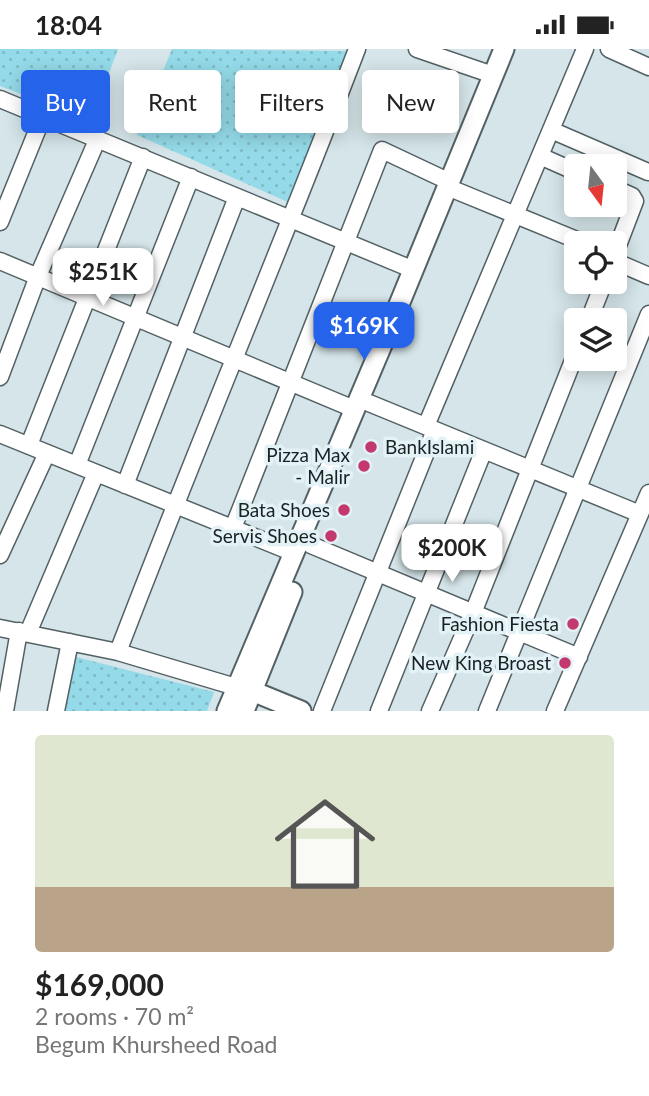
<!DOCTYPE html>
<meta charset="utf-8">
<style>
:root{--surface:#fff;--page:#f2f2f2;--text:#222;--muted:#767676;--line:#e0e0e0;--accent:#2563eb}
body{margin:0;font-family:Lato,sans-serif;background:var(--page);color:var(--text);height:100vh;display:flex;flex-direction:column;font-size:26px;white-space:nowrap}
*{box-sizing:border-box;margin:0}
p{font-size:23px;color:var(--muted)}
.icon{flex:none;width:38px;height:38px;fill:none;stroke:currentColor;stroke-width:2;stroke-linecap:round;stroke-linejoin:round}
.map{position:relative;height:662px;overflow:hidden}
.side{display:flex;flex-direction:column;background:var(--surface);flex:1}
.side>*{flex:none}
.banner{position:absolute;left:21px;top:21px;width:607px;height:63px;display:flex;gap:14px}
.needle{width:46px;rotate:165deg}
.tools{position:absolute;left:564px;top:105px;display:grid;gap:14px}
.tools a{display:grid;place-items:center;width:63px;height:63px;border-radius:7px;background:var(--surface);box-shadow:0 4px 18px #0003;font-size:35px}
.price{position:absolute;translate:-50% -60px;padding:0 16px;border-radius:14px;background:#fff;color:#222;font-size:23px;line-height:46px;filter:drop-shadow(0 2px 4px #0008)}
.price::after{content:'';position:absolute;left:50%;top:42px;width:21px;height:16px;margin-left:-10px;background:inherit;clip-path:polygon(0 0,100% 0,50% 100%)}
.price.selected{background:var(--accent);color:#fff}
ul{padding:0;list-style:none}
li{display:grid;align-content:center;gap:14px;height:371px;padding:0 35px}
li+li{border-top:2px solid var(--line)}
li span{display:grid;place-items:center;height:217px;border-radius:7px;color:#555}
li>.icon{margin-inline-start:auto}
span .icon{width:126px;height:126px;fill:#fffc;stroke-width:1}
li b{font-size:30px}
.tag{padding:0 24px;border-radius:7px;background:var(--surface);box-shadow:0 4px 18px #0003;font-size:24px;line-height:63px}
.tag.selected{background:var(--accent);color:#fff}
.status{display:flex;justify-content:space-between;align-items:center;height:49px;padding:0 35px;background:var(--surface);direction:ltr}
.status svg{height:19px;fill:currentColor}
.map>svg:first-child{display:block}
</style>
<div class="status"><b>18:04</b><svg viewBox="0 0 49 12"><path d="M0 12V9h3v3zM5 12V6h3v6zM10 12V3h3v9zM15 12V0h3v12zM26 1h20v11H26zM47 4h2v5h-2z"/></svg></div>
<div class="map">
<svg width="649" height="662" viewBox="0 0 649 662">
<defs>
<pattern id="grass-dots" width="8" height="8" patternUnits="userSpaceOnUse" patternTransform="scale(1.75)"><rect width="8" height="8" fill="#94dae8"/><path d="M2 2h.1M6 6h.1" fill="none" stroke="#7fbbc7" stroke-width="1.8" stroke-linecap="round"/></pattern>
</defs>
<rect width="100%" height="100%" fill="#d5e5e9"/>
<path fill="url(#grass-dots)" d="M0 0H118L91 72 0 37Z
M172 0 348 2 290 154 137 86Z
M68 606 214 643 207 662H60Z"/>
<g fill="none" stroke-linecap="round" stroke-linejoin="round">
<defs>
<path id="minor" d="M417 0 493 26
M609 0 649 18
M0 50 414 221
M551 81 648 123
M540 107 576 123
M614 139 632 147 635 152 614 207
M457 142 584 194
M0 173 43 67
M0 212 354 360
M614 212 649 227
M589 271 604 233
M0 328 38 227 98 89
M369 354 640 465
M426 377 585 0
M0 385 294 504
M29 396 143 108
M77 416 191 128
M125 436 237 148
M233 479 382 101 450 133
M311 496 579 608
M0 506 47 404
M0 579 118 603 246 641
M28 584 96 424
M118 603C195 401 280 202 357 0
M5 662 19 582
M56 662 70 593
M322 662 435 381
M379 662 484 401
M430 662 473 564 576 304
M487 662 649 265
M555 662 649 444"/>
<path id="major" d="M252 642 301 662
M227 662 398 258 504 0
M244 662 292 543"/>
</defs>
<use href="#minor" stroke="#536164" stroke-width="19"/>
<use href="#major" stroke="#536164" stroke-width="23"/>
<use href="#minor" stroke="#fff" stroke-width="16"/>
<use href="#major" stroke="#fff" stroke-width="19"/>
</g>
<g fill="#c3386d" stroke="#e2f2f6" stroke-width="2.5">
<circle cx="371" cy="398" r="7"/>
<circle cx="364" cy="417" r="7"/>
<circle cx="344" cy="461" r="7"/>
<circle cx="331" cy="487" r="7"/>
<circle cx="573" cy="575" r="7"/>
<circle cx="565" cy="614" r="7"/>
</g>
<g text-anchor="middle" stroke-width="7" stroke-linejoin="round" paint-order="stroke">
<g font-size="19" fill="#1b2122" stroke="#e2f2f6" text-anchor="end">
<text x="385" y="405" text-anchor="start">BankIslami</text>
<text x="350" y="413">Pizza Max<tspan x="350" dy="22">- Malir</tspan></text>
<text x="330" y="468">Bata Shoes</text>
<text x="317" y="494">Servis Shoes</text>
<text x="559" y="582">Fashion Fiesta</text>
<text x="551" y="621">New King Broast</text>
</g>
</g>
</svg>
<div class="tools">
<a><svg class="needle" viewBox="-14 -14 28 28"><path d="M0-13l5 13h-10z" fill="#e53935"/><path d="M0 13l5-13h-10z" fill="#767676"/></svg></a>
<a><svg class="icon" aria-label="locate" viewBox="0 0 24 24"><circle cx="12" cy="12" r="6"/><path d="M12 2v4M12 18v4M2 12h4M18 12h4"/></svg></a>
<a><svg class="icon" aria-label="layers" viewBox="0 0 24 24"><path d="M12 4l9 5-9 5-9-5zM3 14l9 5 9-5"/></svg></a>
</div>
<b class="price" style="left:103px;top:259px">$251K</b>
<b class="price selected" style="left:364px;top:313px">$169K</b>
<b class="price" style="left:452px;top:535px">$200K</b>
<div class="banner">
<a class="tag selected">Buy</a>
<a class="tag">Rent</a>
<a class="tag">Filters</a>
<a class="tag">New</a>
</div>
</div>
<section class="side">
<ul>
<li><span style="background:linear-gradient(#dfe7d0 70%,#b9a48a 0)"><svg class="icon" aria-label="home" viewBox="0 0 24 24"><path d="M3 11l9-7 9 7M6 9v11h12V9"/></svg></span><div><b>$169,000</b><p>2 rooms · 70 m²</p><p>Begum Khursheed Road</p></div></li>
</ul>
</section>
